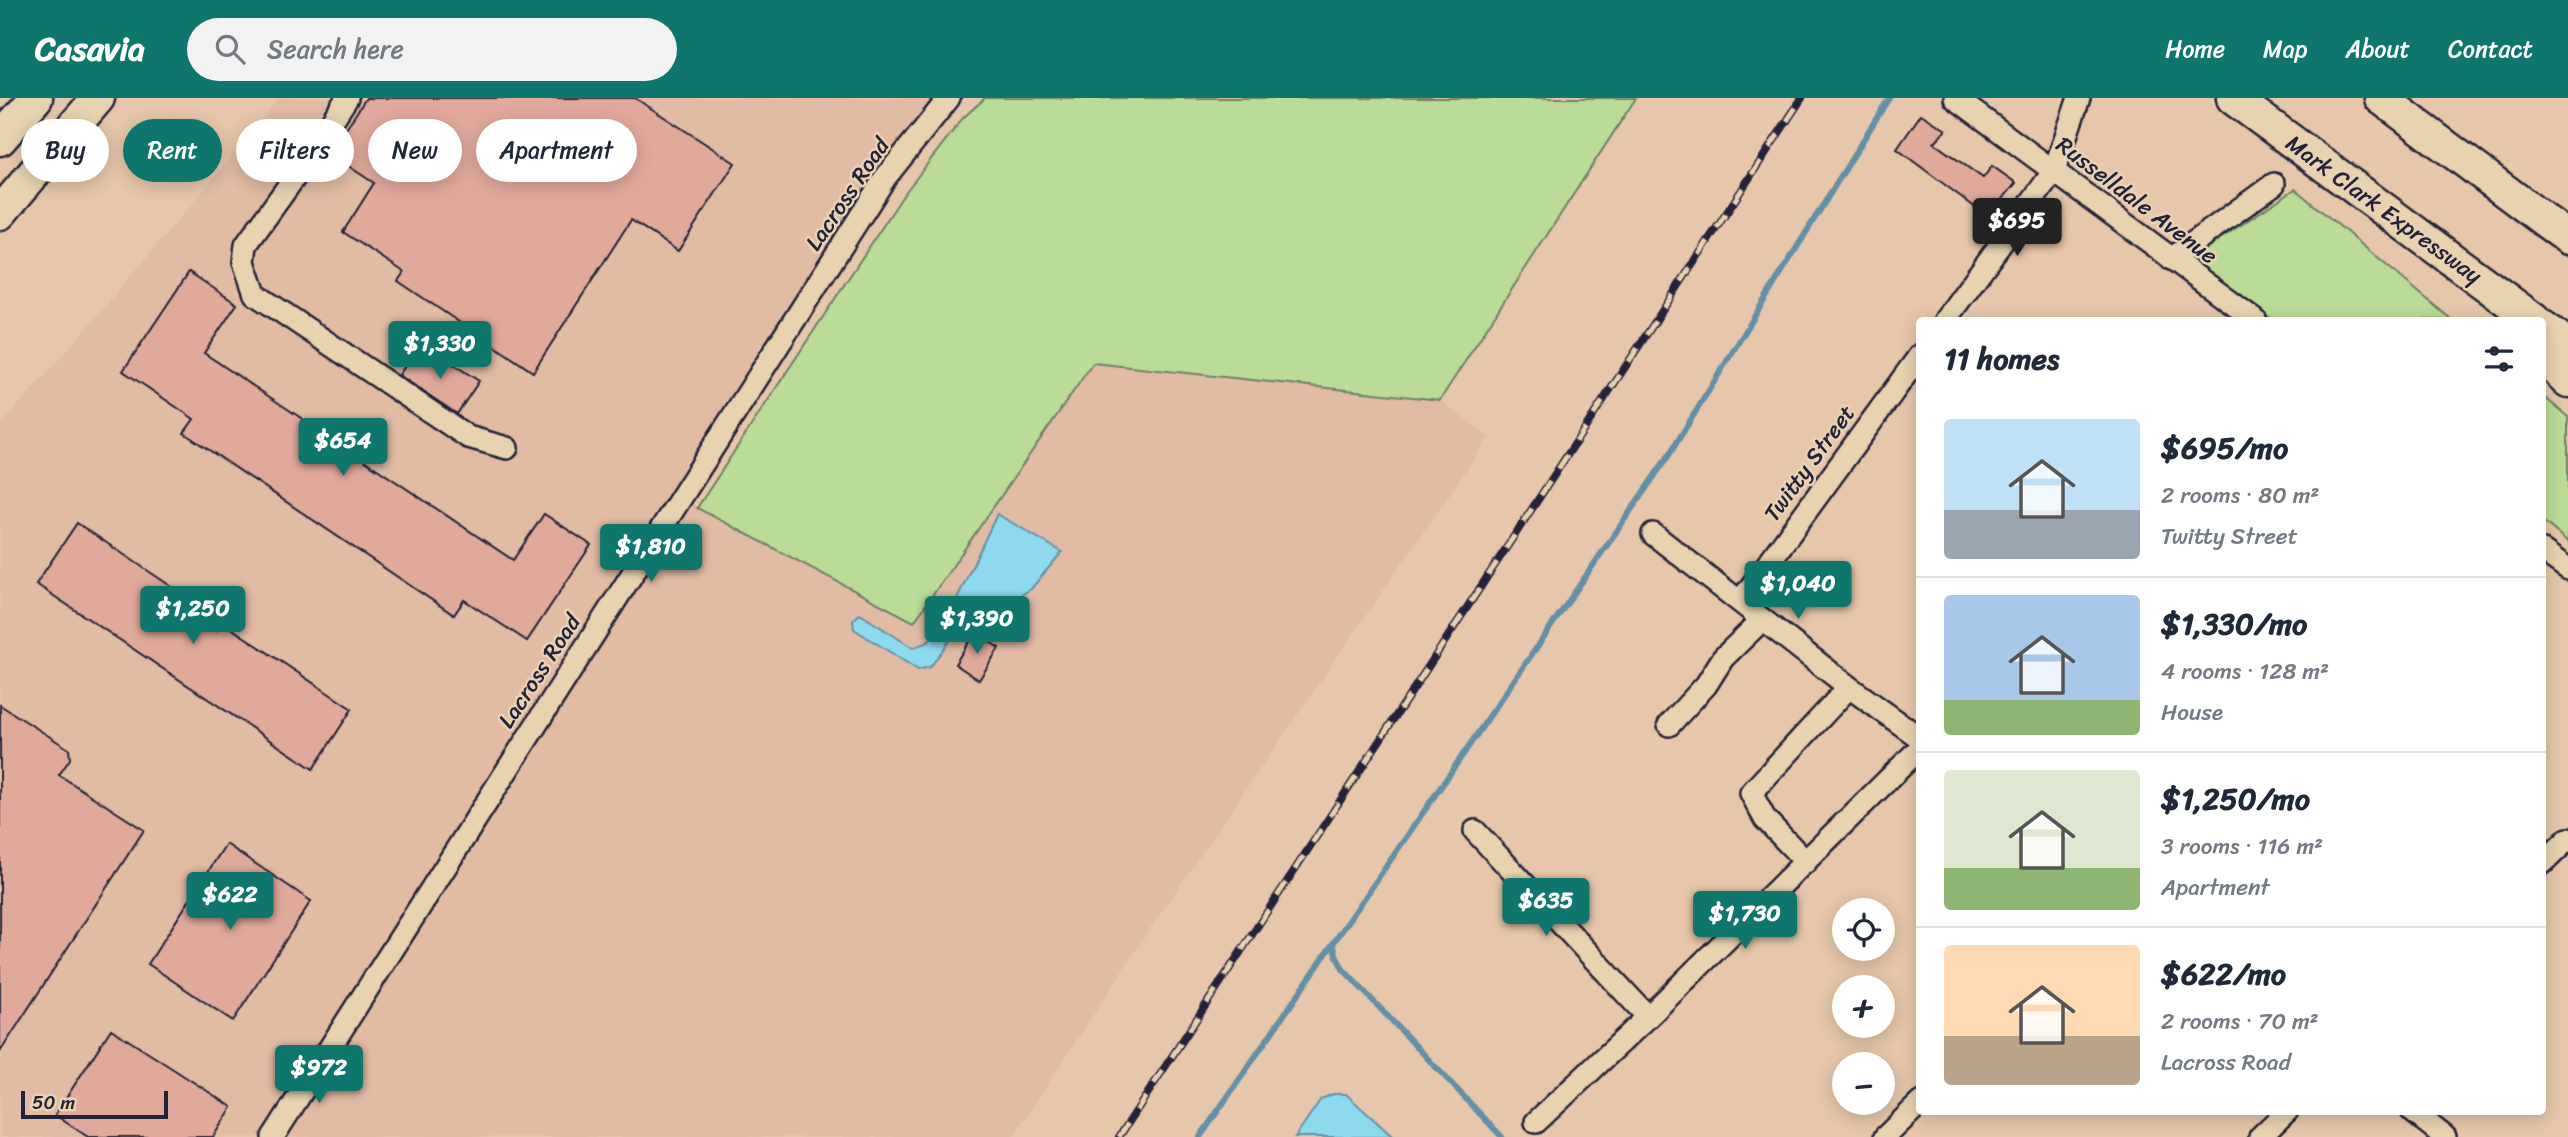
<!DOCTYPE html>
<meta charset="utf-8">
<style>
:root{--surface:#fff;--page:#f2f2f3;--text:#1f2937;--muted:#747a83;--line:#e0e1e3;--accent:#0f766e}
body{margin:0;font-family:Sriracha,sans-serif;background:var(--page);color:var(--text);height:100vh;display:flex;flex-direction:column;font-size:26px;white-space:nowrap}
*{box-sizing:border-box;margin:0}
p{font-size:23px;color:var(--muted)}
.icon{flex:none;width:38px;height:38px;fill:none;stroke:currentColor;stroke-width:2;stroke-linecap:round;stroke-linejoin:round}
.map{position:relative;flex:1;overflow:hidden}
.details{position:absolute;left:1916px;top:219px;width:630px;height:798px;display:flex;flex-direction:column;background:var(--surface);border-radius:7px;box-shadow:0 4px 18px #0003}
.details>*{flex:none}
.hud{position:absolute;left:21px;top:21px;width:665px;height:63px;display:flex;gap:14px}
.fabs{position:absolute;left:1832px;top:800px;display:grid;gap:14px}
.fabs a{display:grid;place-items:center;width:63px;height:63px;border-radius:50%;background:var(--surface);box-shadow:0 4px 18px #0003;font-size:35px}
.scale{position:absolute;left:21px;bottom:18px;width:147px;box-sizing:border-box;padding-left:7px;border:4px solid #22223b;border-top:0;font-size:19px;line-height:24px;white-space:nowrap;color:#22223b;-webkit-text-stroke:5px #e8d3b1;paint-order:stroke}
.price{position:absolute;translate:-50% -60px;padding:0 16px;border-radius:7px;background:var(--accent);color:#fff;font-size:23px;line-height:46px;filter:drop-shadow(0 2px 4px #0008)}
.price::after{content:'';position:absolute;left:50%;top:42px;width:21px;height:16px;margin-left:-10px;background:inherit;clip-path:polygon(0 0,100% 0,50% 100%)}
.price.selected{background:#222;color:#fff}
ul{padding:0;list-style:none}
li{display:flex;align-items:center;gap:21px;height:175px;padding:0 28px}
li+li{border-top:2px solid var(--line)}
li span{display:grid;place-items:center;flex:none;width:196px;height:140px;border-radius:7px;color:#555}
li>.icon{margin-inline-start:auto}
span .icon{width:84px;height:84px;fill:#fffc;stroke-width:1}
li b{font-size:30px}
h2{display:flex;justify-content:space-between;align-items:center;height:84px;padding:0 28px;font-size:30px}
.tag{padding:0 24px;border-radius:32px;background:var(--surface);box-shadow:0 4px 18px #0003;font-size:24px;line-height:63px}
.tag.selected{background:var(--accent);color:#fff}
header{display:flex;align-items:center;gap:42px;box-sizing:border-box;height:98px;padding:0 35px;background:var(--accent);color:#fff}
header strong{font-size:33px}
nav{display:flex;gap:38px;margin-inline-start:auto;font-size:24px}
.search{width:490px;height:63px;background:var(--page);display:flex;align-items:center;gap:18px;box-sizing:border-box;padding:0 24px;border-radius:38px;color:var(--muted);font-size:26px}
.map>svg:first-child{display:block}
</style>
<header>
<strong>Casavia</strong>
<div class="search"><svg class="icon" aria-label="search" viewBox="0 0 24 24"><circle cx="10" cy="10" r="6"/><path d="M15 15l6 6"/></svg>Search here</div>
<nav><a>Home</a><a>Map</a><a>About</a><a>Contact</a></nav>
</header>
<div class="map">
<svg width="2568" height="1039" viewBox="0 0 2568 1039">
<rect width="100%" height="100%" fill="#e7c7ab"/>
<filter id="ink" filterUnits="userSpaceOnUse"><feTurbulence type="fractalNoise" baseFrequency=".0143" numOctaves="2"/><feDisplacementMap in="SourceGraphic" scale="14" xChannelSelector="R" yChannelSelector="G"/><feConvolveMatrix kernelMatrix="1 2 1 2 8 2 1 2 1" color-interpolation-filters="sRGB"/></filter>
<g filter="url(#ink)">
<path fill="#e1bba4" d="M279 0H949L682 399 697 410 914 524 1093 265 1440 302 1489 339 1151 829 1013 1039H0V327L43 280 199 98Z"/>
<path fill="#badc96" stroke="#6e7f68" stroke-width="2" d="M985 0H1636L1440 302 1093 265 914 524 697 410 904 96 963 20Z
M2295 91 2452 222H2272L2199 168V155Z
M2543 298 2568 319V444L2543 423Z"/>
<path fill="#8ed9ee" stroke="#6390a6" stroke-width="2" d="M997 416 1062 454 1031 491 953 538 930 569 918 572 854 531 853 522 860 516 913 550 928 544 945 526Z
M1333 996H1346L1393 1039H1295L1321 1001Z"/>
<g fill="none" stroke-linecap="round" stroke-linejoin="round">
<path stroke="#6390a6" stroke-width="6" d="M1333 846 1337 859 1343 871 1502 1039
M1200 1039 1669 357 1889 0"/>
</g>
<path fill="#e1a99b" stroke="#22223b" stroke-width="2" d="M366 0H635L735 65 678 153 631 122 533 274 398 183 404 174 343 134 374 85 330 56Z
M1921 16 1946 32 1934 45 1983 80 1992 68 2016 85 1988 119 1897 51Z
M189 174 237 206 204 255 513 462 544 416 591 447 527 543 464 502 454 517 184 335 194 321 123 273Z
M416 252 444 270 448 263 479 283 457 316 399 277Z
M77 425 187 499 193 531 209 528 216 533 222 524 352 611 313 671 36 486Z
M975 534 999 550 979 582 955 566Z
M0 607 69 651 70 661 59 677 144 732 0 954Z
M226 746 311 803 233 923 148 866Z
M111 931 232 1009 213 1039H88L55 1017Z"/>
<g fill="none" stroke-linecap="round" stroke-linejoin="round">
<defs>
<path id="minor" d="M347 0 302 69 246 147 244 164 255 196 468 339 507 350
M1955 0 2255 222
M2171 161 2274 86
M1945 222 2054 73 2079 0
M1653 436 1849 589 1920 640
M2543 453 2568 471
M1740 504 1920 257
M1669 627 1706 587 1723 560 1762 522
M1475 733 1648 919
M1806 764 1765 721 1751 695 1849 589
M2543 765 2568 741
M2412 1013 2445 1039
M1536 1024 1648 919 1920 650
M273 1039 885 80 949 0
M1885 1039 1920 1005
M2260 1039 2287 1013"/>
<path id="highway" d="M2233 0 2534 222
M2381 0 2568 140
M0 41 36 0
M0 115 98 0
M2543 229 2568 247
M2543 258 2568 283"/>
</defs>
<use href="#minor" stroke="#22223b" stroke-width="26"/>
<use href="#highway" stroke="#22223b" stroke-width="37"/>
<use href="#minor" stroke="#e8d3b1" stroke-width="21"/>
<use href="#highway" stroke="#e8d3b1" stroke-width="32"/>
<defs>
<path id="rail" d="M1119 1039 1802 0"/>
</defs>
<use href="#rail" stroke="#22223b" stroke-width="8"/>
<use href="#rail" stroke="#e8d3b1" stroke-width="5" stroke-dasharray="16" stroke-linecap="butt"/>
</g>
</g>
<g text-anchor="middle" stroke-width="5" stroke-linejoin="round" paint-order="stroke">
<g font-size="23" fill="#22223b" stroke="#e8d3b1">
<text transform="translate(847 96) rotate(-56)" y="8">Lacross Road</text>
<text transform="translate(2137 102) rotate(37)" y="8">Russelldale Avenue</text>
<text transform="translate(2384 111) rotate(36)" y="8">Mark Clark Expressway</text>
<text transform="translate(1809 365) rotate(-54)" y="8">Twitty Street</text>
<text transform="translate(539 573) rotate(-57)" y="8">Lacross Road</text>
</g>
</g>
</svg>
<div class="fabs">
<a><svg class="icon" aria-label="locate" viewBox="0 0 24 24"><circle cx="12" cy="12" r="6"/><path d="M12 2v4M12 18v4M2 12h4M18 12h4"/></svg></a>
<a>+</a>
<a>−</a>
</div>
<div class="scale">50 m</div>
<b class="price selected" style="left:2017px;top:160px">$695</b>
<b class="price" style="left:440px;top:283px">$1,330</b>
<b class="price" style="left:343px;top:380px">$654</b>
<b class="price" style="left:651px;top:486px">$1,810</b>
<b class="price" style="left:1798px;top:523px">$1,040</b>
<b class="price" style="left:193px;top:548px">$1,250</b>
<b class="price" style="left:977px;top:558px">$1,390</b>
<b class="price" style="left:230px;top:834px">$622</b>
<b class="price" style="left:1546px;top:840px">$635</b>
<b class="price" style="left:1745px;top:853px">$1,730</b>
<b class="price" style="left:319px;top:1007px">$972</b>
<div class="hud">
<a class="tag">Buy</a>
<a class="tag selected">Rent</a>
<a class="tag">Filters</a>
<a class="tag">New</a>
<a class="tag">Apartment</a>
</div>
<section class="details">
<h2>11 homes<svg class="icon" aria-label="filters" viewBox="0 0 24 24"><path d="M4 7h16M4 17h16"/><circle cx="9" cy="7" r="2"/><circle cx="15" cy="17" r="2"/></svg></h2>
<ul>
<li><span style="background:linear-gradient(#bfe0f5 65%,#9aa5b1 0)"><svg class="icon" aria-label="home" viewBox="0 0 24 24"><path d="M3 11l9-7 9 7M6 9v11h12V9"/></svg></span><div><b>$695/mo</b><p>2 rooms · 80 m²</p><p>Twitty Street</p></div></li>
<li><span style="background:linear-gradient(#a9c7e8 75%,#8fb573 0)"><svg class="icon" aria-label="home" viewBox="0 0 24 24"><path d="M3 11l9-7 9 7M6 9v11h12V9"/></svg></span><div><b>$1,330/mo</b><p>4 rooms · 128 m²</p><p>House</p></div></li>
<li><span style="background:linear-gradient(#dfe7d0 70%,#8fb573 0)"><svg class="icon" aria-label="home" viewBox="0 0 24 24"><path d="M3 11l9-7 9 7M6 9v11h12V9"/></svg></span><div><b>$1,250/mo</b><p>3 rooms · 116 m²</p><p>Apartment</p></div></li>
<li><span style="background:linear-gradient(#ffd9b3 65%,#b9a48a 0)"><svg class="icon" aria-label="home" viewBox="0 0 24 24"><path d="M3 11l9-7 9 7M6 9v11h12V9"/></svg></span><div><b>$622/mo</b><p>2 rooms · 70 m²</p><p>Lacross Road</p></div></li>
</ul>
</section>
</div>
